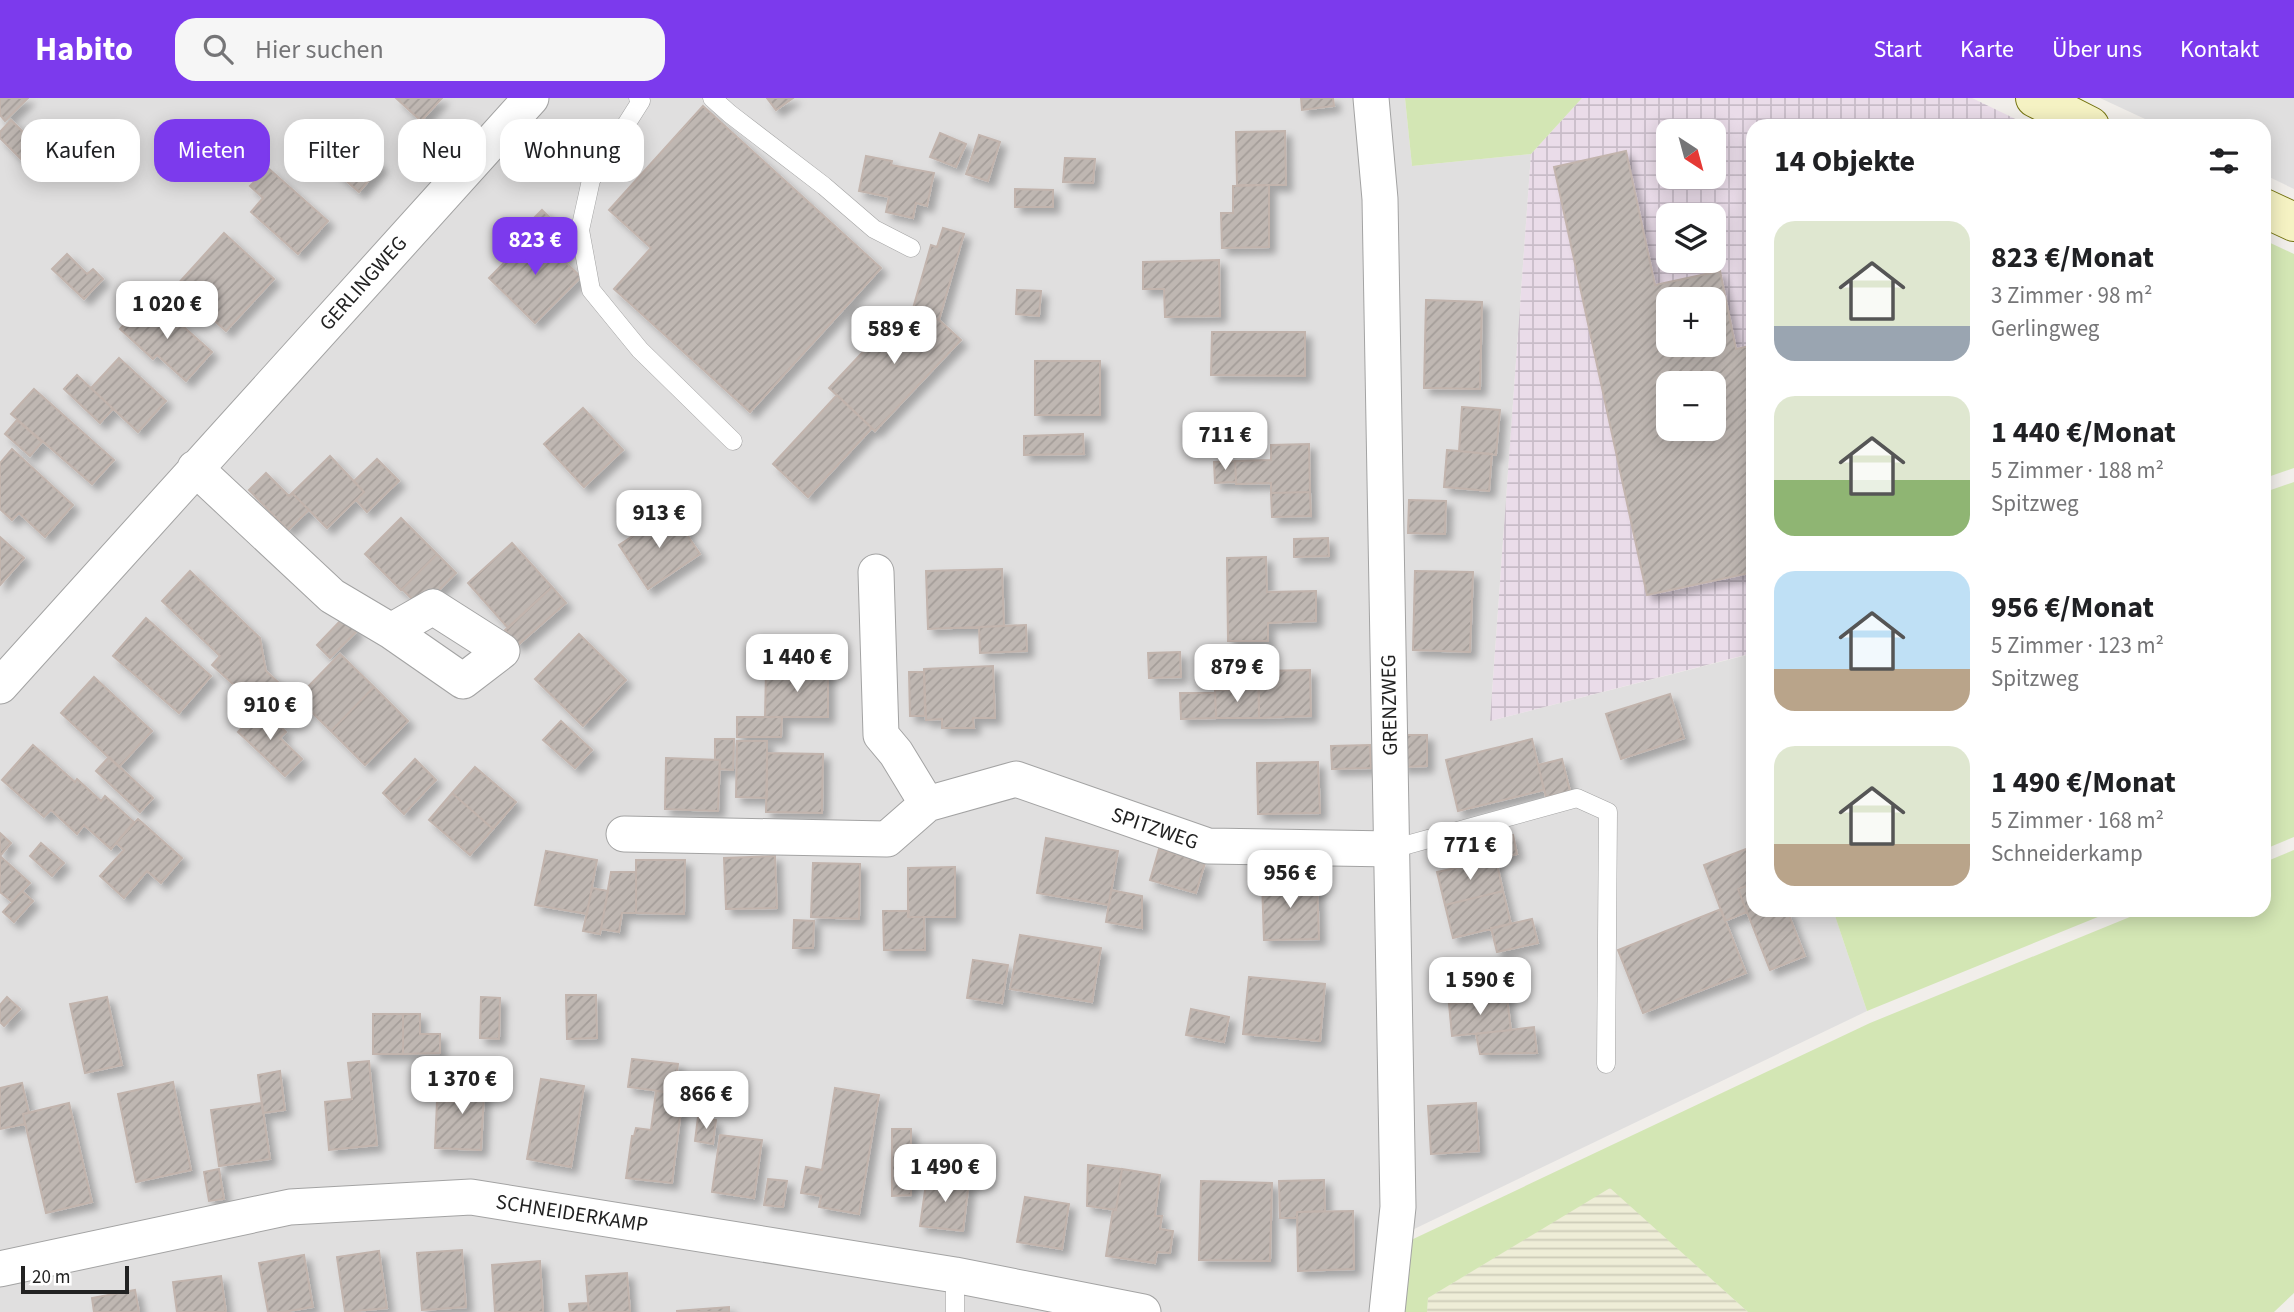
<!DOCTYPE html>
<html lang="de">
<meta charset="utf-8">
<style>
:root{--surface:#fff;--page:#f6f6f6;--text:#202124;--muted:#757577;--accent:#7c3aed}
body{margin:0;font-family:"Source Sans 3",sans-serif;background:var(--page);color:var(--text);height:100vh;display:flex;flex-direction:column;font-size:26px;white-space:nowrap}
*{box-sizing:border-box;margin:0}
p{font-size:23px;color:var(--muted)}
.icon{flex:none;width:38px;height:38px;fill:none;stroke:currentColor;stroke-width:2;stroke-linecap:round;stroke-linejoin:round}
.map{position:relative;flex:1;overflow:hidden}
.details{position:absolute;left:1746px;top:21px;width:525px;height:798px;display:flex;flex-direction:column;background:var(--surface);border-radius:21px;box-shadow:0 4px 18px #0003}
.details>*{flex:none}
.top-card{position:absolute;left:21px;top:21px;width:665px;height:63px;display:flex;gap:14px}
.needle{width:46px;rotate:144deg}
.fabs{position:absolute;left:1656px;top:21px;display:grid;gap:14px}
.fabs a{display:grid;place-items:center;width:70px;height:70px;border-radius:14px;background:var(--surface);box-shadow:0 4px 18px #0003;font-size:35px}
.scale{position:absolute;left:21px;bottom:18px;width:108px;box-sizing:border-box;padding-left:7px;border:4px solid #222;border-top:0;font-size:19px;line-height:24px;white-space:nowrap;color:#222;-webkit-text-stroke:5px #fff;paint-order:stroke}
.price{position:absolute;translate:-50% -60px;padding:0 16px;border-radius:14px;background:#fff;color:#222;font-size:23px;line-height:46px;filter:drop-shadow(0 2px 4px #0008)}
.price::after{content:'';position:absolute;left:50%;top:42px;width:21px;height:16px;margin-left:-10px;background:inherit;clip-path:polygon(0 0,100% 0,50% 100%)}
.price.on{background:var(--accent);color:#fff}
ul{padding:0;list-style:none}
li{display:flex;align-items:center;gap:21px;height:175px;padding:0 28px}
li span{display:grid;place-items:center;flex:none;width:196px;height:140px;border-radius:21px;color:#555}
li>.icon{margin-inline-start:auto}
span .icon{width:84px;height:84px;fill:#fffc;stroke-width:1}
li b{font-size:30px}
h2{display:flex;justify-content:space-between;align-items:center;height:84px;padding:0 28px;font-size:30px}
.tag{padding:0 24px;border-radius:21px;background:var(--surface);box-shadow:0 4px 18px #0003;font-size:24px;line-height:63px}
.tag.on{background:var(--accent);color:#fff}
header{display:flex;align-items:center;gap:42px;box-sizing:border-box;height:98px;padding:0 35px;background:var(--accent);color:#fff}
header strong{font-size:33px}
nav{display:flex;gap:38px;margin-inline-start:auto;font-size:24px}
.search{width:490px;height:63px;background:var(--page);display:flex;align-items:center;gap:18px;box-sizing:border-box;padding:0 24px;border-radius:21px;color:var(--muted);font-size:26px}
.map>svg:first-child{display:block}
</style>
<header>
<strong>Habito</strong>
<div class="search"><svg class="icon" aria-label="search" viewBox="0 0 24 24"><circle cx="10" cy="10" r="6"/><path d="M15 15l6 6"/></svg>Hier suchen</div>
<nav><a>Start</a><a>Karte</a><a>Über uns</a><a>Kontakt</a></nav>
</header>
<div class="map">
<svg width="2294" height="1214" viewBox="0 0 2294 1214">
<defs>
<pattern id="industrial-grid" width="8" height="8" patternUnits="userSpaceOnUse" patternTransform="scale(1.75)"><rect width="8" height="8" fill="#eadce9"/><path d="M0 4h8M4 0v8" fill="none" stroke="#c8bcc8"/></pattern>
<pattern id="farmland-rules" width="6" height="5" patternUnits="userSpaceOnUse" patternTransform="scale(1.75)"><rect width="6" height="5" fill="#eeedd7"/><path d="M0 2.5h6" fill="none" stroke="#cccbb8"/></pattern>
<pattern id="building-hatch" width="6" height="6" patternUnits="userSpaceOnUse" patternTransform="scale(1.75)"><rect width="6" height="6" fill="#bfb7b2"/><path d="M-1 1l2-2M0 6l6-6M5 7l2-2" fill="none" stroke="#a49d99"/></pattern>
<filter id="shadow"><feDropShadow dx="6" dy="6" stdDeviation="3.5" flood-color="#0004"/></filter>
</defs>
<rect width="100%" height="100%" fill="#f1eeea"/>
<path fill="#e0dfdf" d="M0 0H1405L1412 68 1531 56 1490 623 1747 557 1754 576V812H1833L1867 913 1410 1133 1403 1214H0Z
M2100 0H2294V91L2265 77 2264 28H2160Z"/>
<path fill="url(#industrial-grid)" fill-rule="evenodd" d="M1582 0H1972L2030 28H1754L1753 555 1490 623 1531 56ZM1668 33H1713V79H1668ZM1668 117H1713V163H1668ZM1668 201H1713V247H1668ZM1668 285H1713V331H1668Z"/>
<path fill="url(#farmland-rules)" d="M1610 1089 1748 1214H1427L1428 1200Z"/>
<path fill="#d3e6b4" d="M1405 0H1582L1531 56 1412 68Z
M2264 142 2294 156V370L2265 380Z
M2294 384V739L2265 751V394Z
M2294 752V1195L2274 1214H1748L1610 1090 1428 1200 1427 1214H1403L1409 1143 1870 925 2147 812H2264L2265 764Z
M1833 812H2115L1867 913Z"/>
<path fill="url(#building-hatch)" stroke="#c2b4ad" stroke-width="2" fill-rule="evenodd" filter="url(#shadow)" d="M0 0H28L5 23 0 17Z
M396 0H442L421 23Z
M767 0H793L776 12Z
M1301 0H1333L1334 8 1302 12Z
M703 8 881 170 750 314 614 191 651 150 609 112Z
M11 22 44 55 29 69 0 40V34Z
M333 26 381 68 359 94 310 51Z
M1285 33 1286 87H1237L1236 34Z
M940 35 966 46 956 69 930 59Z
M979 37 1000 44 988 83 966 76Z
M1626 53 1655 187 1720 173 1736 251 1754 247V474L1647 497 1554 69ZM1668 201H1713V247H1668ZM1668 285H1713V331H1668Z
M866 58 892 63 891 67 934 75 927 108 916 105 913 120 886 114 889 99 859 93Z
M1065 60 1095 61 1093 85 1063 84Z
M268 70 328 123 298 156 251 114 263 100 250 88Z
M1269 87V149L1222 150 1221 115H1233V88Z
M1015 91 1053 92V109H1015Z
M542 112 567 136 569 149 560 159 527 127Z
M943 130 964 136 939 222 912 214 931 147 937 149Z
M534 134 581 179 535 225 489 180Z
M224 135 274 181 226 233 176 188Z
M67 156 87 176 93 171 103 181 84 201 52 171Z
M1219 162 1220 218 1165 219 1164 191H1143V164Z
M1017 192 1041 193 1039 218 1016 216Z
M1426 202 1482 204 1480 291 1424 290Z
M158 206 212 254 186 283 157 257 153 261 120 231 135 214 144 222Z
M902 212 939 222 961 242 875 333 829 290Z
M1212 234H1305V278L1211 277Z
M119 260 166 303 138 334 91 290Z
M1035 263H1100V317H1035Z
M77 277 113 311 100 325 64 291Z
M34 291 114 362 92 386 11 316Z
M837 297 872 330 808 399 773 366Z
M1462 309 1500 312 1496 357 1459 353Z
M583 310 623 352 584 389 544 346Z
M17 322 42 344 30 358 5 336Z
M1083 336 1084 356 1024 357V338Z
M1309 346 1310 394 1271 395V385L1236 386 1235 363 1271 362V347Z
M12 351 73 407 45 439 19 415 12 422 0 411V365Z
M1447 352 1492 356 1489 393 1444 389Z
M330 358 364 394 327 430 292 395Z
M377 361 399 383 367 414 356 402 364 394 354 383Z
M1235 363 1236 384 1215 385 1214 364Z
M266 375 289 398 292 395 309 412 288 432 249 392Z
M1310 394 1311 418 1272 419 1271 395Z
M1409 402 1446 403 1445 436 1408 435Z
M671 413 700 456 648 491 619 447Z
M401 420 437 456 401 492 365 456Z
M0 439 24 460 0 487Z
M1328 440 1329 458 1294 459V441Z
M512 445 552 489 508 530 468 485Z
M437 456 456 475 421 510 402 491Z
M1266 459 1267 494 1316 493V523L1268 525V543H1228L1227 460Z
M1002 471 1004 528 928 531 926 473Z
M190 473 260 540 266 573 280 586 258 609 212 567 220 558 162 503Z
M1415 473 1473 474 1470 554 1413 552Z
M552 489 566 505 518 547 505 532Z
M344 519 357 533 330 560 317 547Z
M146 520 211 578 179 615 113 558Z
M1026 527 1027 553 980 555 979 529Z
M579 536 626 582 583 628 535 581Z
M1180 554 1181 579 1149 580 1148 555Z
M340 556 374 589 331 633 297 600Z
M993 568 995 620H973L974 630H942V621L926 622 924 571Z
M766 572H828V619H765Z
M1310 572 1311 618 1259 620 1258 573Z
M909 574H924L925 618H910Z
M94 579 152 633 119 669 61 615Z
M374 589 408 623 365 667 331 633Z
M1259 591V620H1216L1215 592Z
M1180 595H1215L1216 620 1181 621Z
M1670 596 1684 640 1621 661 1606 616Z
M261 610 286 634 280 640 302 661 285 678 238 634Z
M737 619H782L781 639H737Z
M561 623 592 652 575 670 543 642Z
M1401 637H1427V668L1401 669Z
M715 641H734L733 672 719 671 720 662H715Z
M1532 641 1544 692 1458 713 1446 662Z
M737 643H767V700L736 699Z
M33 647 75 684 77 681 101 703 105 698 134 724 111 751 84 727 77 736 51 712 44 719 2 682Z
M1370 647 1371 670 1332 671 1331 648Z
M767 655 823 656 822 715 766 714Z
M109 659 153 700 140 714 96 673Z
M666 660 720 662 718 713 665 711Z
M415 661 436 682 404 716 383 695Z
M1562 661 1570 693 1546 699 1538 667Z
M1318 664 1320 715 1258 716 1257 665Z
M475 669 516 704 493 731 452 695Z
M452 695 493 731 470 757 429 722Z
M138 721 182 760 161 785 147 773 124 800 100 778 124 752 116 745Z
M0 735 11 745 0 758 30 785 12 804 0 794Z
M1513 737 1517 756 1470 767 1466 748Z
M1046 740 1118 753 1109 807 1037 795Z
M41 745 64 765 52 778 30 758Z
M1754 748V785L1738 791 1747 814 1725 823 1704 767Z
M1159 751 1205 765 1196 795 1150 782Z
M546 753 597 762 587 816 535 807Z
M775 758 777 810 726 811 724 760Z
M1496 761 1503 793 1445 807 1437 774Z
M636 762H685L684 816 636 815Z
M813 765 860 766 859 821 811 819Z
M955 769V819H908V770Z
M611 774H636V815H622L619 834 601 831Z
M1317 783 1319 841 1264 842 1262 784Z
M1754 785V812H1787L1805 858 1770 872 1738 791Z
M592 790 608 793 600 836 583 833Z
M1111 792 1142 798V830L1106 824Z
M22 793 33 803 14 824 3 814Z
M1503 793 1511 826 1453 840 1445 807Z
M1721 811 1746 875 1643 915 1618 852Z
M883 813H909L908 819H924L925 852H884Z
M1532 821 1538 845 1497 854 1491 830Z
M794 822 814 823 813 850H793Z
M1020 837 1101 850 1092 904 1010 891Z
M973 862 1008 867 1002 905 967 900Z
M1503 867 1507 899 1449 906 1444 873Z
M1249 879 1325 886 1320 943 1243 936Z
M566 897H596L597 940 567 941Z
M7 899 20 911 4 928 0 924V907Z
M107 899 122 967 85 975 70 906Z
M481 899 500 900 499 941 480 940Z
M1507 899 1511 932 1452 938 1449 906Z
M1191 911 1229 919 1224 944 1186 937Z
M373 916H403V956H373Z
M403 916H420V936H440V955L403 956Z
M1534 929 1537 955 1480 956 1476 936Z
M632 961 678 966 674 995 628 989Z
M369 963 377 1047 329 1052 325 1004 352 1001 348 965Z
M280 973 285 1012 263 1015 258 977Z
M459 975 485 977 481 1052 435 1050 437 1003 457 1004Z
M541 981 584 988 571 1069 527 1061Z
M173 984 191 1072 136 1084 118 996Z
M22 985 29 1015 23 1016 25 1026 0 1031V990Z
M835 990 879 997 859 1116 819 1109 821 1098 801 1095 806 1069 822 1072Z
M656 993 683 996 672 1085 626 1080 632 1038H634L636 1030 651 1032Z
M69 1005 92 1104 46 1115 23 1016Z
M262 1005 270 1061 219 1068 211 1012Z
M1476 1005 1479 1053 1431 1056 1428 1008Z
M698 1019 716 1022 713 1046 695 1043Z
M892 1031H911V1097L892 1098Z
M720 1037 762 1042 754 1100 712 1094Z
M971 1051 988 1052 987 1082 969 1081Z
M1088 1067 1122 1071 1116 1112 1087 1108Z
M219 1071 224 1101 209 1103 204 1074Z
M1122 1071 1160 1077 1155 1118H1162L1160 1131 1173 1133 1170 1155 1157 1154 1155 1165 1106 1158 1113 1111 1116 1112Z
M927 1078 969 1084 963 1133 920 1128Z
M768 1081 787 1083 783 1109 764 1107Z
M1324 1082 1325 1113 1297 1114V1120H1280L1279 1083Z
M1201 1083 1272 1085 1270 1163 1199 1162Z
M1025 1099 1069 1106 1062 1151 1017 1144Z
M1353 1113 1354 1171 1298 1173 1297 1114Z
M462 1152 466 1209 422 1212 417 1155Z
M379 1153 387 1210 345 1214 337 1159Z
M304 1157 313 1209 283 1214H268L259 1165Z
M540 1163 543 1214H495L492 1167Z
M627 1175 630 1214H589L586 1178Z
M221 1178 226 1214H177L173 1184Z
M135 1192 139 1214H94L92 1200Z
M588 1205 589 1214H570L569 1206Z
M729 1209V1214H677V1213Z"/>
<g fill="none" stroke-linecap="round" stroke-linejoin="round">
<defs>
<path id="service" d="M638 0 641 3 591 82 580 132 591 192 640 252 733 343
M712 0 730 16 824 88 874 131 911 150
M1392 751 1577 700 1608 714 1606 966
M955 1177V1214"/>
<path id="minor" d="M1371 0 1380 101 1398 1109 1387 1214
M195 370 332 498 391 533 463 583 502 553 433 509 391 533
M876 474 881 637 896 655 927 706 1016 681 1208 748 1392 751
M0 588 531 0
M624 736 887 741 927 706
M0 1171 290 1109 471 1099 955 1177 1143 1214"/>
<path id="secondary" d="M2035 0 2090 28
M2264 110 2294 124"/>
</defs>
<use href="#service" stroke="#a3a3a3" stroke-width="19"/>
<use href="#minor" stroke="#a3a3a3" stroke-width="37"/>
<use href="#secondary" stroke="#74730e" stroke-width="40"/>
<use href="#service" stroke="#fff" stroke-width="18"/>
<use href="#minor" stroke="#fff" stroke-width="35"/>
<use href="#secondary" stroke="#f5f2c3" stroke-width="38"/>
</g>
<g text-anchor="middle" stroke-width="6" stroke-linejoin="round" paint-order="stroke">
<g font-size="21" fill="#222" stroke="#fff">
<text transform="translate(363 185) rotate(-48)" y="7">GERLINGWEG</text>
<text transform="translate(1389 607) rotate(-91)" y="7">GRENZWEG</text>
<text transform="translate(1155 730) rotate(19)" y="7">SPITZWEG</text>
<text transform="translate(572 1115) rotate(9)" y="7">SCHNEIDERKAMP</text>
</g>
</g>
</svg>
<div class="fabs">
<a><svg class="needle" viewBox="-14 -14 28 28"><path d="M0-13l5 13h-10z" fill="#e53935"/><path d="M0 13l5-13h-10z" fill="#757577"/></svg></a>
<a><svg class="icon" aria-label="layers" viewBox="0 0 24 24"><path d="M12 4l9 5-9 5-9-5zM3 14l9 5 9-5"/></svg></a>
<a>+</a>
<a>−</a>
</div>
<div class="scale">20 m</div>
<b class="price on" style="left:535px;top:179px">823 €</b>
<b class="price" style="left:167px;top:243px">1 020 €</b>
<b class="price" style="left:894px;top:268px">589 €</b>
<b class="price" style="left:1225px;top:374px">711 €</b>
<b class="price" style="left:659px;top:452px">913 €</b>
<b class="price" style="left:797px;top:596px">1 440 €</b>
<b class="price" style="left:1237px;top:606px">879 €</b>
<b class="price" style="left:270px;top:644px">910 €</b>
<b class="price" style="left:1470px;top:784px">771 €</b>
<b class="price" style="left:1290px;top:812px">956 €</b>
<b class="price" style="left:1480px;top:919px">1 590 €</b>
<b class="price" style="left:462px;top:1018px">1 370 €</b>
<b class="price" style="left:706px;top:1033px">866 €</b>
<b class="price" style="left:945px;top:1106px">1 490 €</b>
<div class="top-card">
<a class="tag">Kaufen</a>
<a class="tag on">Mieten</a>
<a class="tag">Filter</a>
<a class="tag">Neu</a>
<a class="tag">Wohnung</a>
</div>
<section class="details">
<h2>14 Objekte<svg class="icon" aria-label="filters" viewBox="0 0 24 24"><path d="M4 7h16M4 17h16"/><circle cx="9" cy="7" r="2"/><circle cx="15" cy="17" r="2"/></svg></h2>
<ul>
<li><span style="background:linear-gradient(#dfe7d0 75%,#9aa5b1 0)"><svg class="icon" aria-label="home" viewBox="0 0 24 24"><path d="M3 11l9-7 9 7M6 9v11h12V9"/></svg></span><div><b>823 €/Monat</b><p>3 Zimmer · 98 m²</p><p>Gerlingweg</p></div></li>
<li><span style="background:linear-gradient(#dfe7d0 60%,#8fb573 0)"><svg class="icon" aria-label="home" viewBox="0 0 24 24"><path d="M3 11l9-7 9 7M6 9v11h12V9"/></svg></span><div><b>1 440 €/Monat</b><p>5 Zimmer · 188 m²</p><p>Spitzweg</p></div></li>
<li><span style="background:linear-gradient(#bfe0f5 70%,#b9a48a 0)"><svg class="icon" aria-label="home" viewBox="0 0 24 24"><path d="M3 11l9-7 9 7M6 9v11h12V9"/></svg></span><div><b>956 €/Monat</b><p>5 Zimmer · 123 m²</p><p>Spitzweg</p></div></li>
<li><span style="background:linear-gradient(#dfe7d0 70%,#b9a48a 0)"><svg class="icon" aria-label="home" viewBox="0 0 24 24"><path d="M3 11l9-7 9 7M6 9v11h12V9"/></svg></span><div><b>1 490 €/Monat</b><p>5 Zimmer · 168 m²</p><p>Schneiderkamp</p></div></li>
</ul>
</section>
</div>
